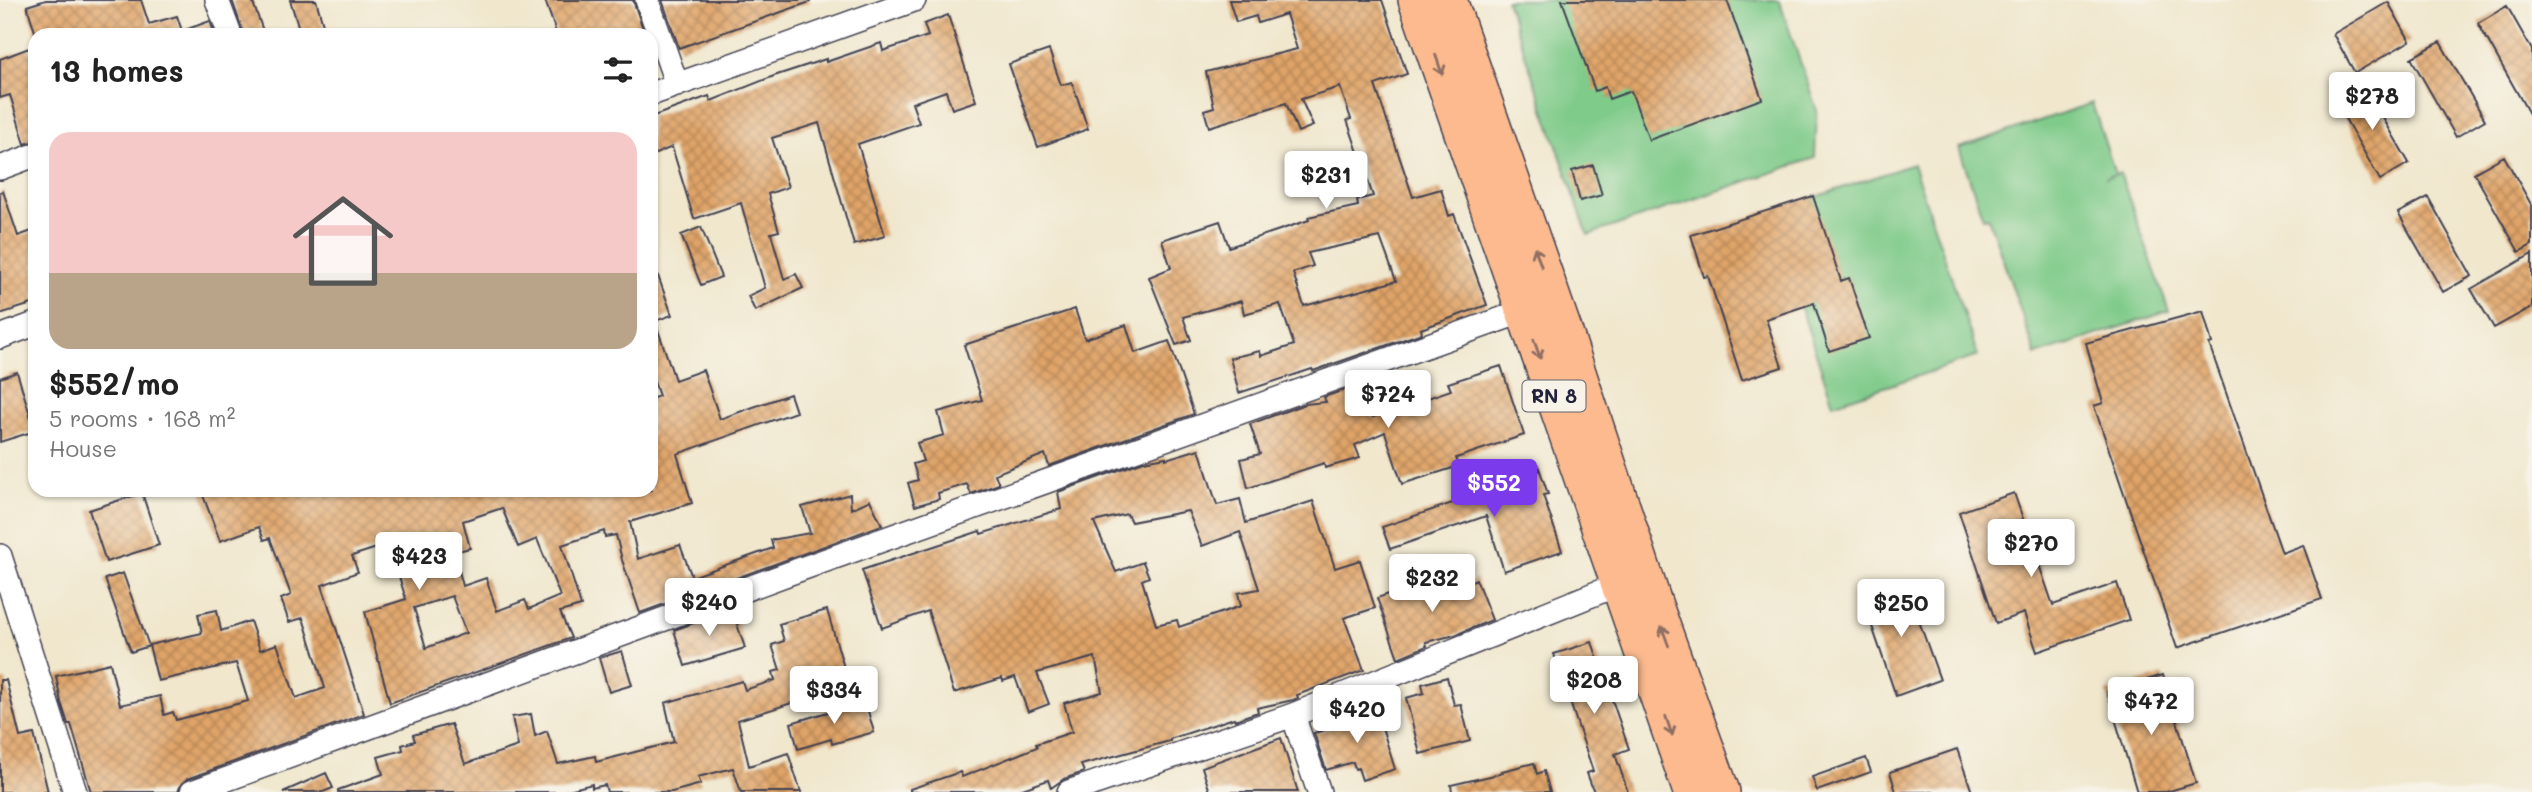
<!DOCTYPE html>
<meta charset="utf-8">
<style>
:root{--surface:#fff;--page:#f2f2f2;--text:#222;--muted:#767676;--line:#e0e0e0;--accent:#7c3aed}
body{margin:0;font-family:Mali,sans-serif;background:var(--page);color:var(--text);height:100vh;display:flex;flex-direction:column;font-size:26px;white-space:nowrap}
*{box-sizing:border-box;margin:0}
p{font-size:23px;color:var(--muted)}
.icon{flex:none;width:38px;height:38px;fill:none;stroke:currentColor;stroke-width:2;stroke-linecap:round;stroke-linejoin:round}
.map{position:relative;flex:1;overflow:hidden}
.drawer{position:absolute;left:28px;top:28px;width:630px;height:469px;display:flex;flex-direction:column;background:var(--surface);border-radius:21px;box-shadow:0 2px 5px #0004}
.drawer>*{flex:none}
.price{position:absolute;translate:-50% -60px;padding:0 16px;border-radius:7px;background:#fff;color:#222;font-size:23px;line-height:46px;filter:drop-shadow(0 2px 4px #0008)}
.price::after{content:'';position:absolute;left:50%;top:42px;width:21px;height:16px;margin-left:-10px;background:inherit;clip-path:polygon(0 0,100% 0,50% 100%)}
.price.active{background:var(--accent);color:#fff}
ul{padding:0;list-style:none}
li{display:grid;align-content:center;gap:14px;height:371px;padding:0 21px}
li+li{border-top:2px solid var(--line)}
li span{display:grid;place-items:center;height:217px;border-radius:21px;color:#555}
li>.icon{margin-inline-start:auto}
span .icon{width:126px;height:126px;fill:#fffc;stroke-width:1}
li b{font-size:30px}
h2{display:flex;justify-content:space-between;align-items:center;height:84px;padding:0 21px;font-size:30px}
.map>svg:first-child{display:block}
</style>
<div class="map">
<svg width="2532" height="792" viewBox="0 0 2532 792">
<defs>
<pattern id="building-cross-hatch" width="8" height="8" patternUnits="userSpaceOnUse" patternTransform="scale(1.75)"><rect width="8" height="8" fill="#e0a467"/><path d="M0 0l8 8M0 8l8-8" fill="none" stroke="#b58556"/></pattern>
</defs>
<rect width="100%" height="100%" fill="#f7f3e8"/>
<filter id="ink" filterUnits="userSpaceOnUse"><feTurbulence type="fractalNoise" baseFrequency=".0143" numOctaves="2"/><feDisplacementMap in="SourceGraphic" scale="14" xChannelSelector="R" yChannelSelector="G"/><feConvolveMatrix kernelMatrix="1 2 1 2 8 2 1 2 1" color-interpolation-filters="sRGB"/></filter>
<filter id="wash" filterUnits="userSpaceOnUse"><feTurbulence type="fractalNoise" baseFrequency=".00686" numOctaves="4" result="noise"/><feDisplacementMap in="SourceGraphic" scale="28" xChannelSelector="R" yChannelSelector="G"/><feGaussianBlur stdDeviation="1.57" result="paint"/><feColorMatrix in="noise" values="0 0 0 0 0 0 0 0 0 0 0 0 0 0 0 0 0 1.4 0 .05"/><feComposite in="paint" operator="in"/></filter>
<g filter="url(#wash)">
<rect width="100%" height="100%" fill="#f0e7cd"/>
<path fill="#7fcb8a" stroke="#507662" stroke-width="2" d="M1506 0H1779L1817 111 1815 158 1588 235Z
M2092 103 2115 174 2105 178 2120 173 2169 311 2036 355 1988 217 1983 218 1959 148Z
M1913 164 1978 356 1833 404 1769 213Z"/>
<g id="blocks">
<path fill="url(#building-cross-hatch)" fill-rule="evenodd" d="M46 0H141L149 24 177 16 182 31 210 21 215 35H36L27 6Z
M232 0H252L263 31 252 35H244Z
M290 0H316L326 35H301Z
M545 0H633L645 35H557Z
M662 0H810V2L679 48Z
M1229 0H1382L1407 74 1375 85 1413 197 1441 189 1449 216 1454 214 1487 305 1421 329 1422 333 1313 371 1312 369 1239 393 1230 358 1260 351 1261 356 1294 345 1280 304 1244 314 1241 301 1183 317 1191 340 1176 345 1149 277 1171 268 1162 240 1220 221 1229 247 1309 220 1308 217 1358 206 1357 200 1373 196 1347 120 1351 119 1340 87 1301 99 1313 126 1298 132 1286 103 1209 127 1204 110 1214 107 1206 72 1297 49 1286 14 1258 23 1256 16 1236 22ZM1380 237 1396 281 1304 306 1293 273 1313 266 1308 253Z
M1562 0H1727L1762 99 1649 140 1631 91 1609 99 1605 87 1595 91Z
M2388 2 2410 41 2355 73 2333 34Z
M2507 6 2532 50V119L2478 23Z
M948 15 976 101 952 109 946 91 912 103 919 123 858 144 885 236 854 245 819 123 772 138 788 187 768 194 779 231 771 233 784 279 796 274 803 288 755 311 748 296 765 288 741 203 694 219 672 147 651 156V117L709 96 711 101 774 76 826 59V62L881 43 883 51 928 36 924 24Z
M2440 42 2485 120 2456 137 2411 58Z
M29 48 35 66V141L25 144 10 95 0 98V59Z
M1049 50 1061 85 1072 82 1088 129 1038 147 1009 64Z
M2364 85 2409 163 2380 180 2335 101Z
M2504 156 2532 206V245L2519 252 2474 173Z
M1593 165 1602 195 1580 201 1572 171Z
M3 191 18 236 35 230V303L0 314V192Z
M1813 196 1841 281 1849 278 1869 338 1829 351 1814 303 1766 319 1782 367 1742 380 1708 276 1704 277 1691 235Z
M2428 197 2472 276 2443 292 2398 213Z
M701 227 721 277 701 285 681 235Z
M2532 254V307L2494 328 2471 289Z
M651 262H653L672 315 655 321 675 380 703 370 720 419 790 394 796 412 677 454 692 503 630 522 638 559 680 545 692 577 773 548 771 540 810 533 802 507 850 494 851 509 870 500 882 525 640 613 622 560 616 535 605 537 604 531 562 545 581 606 560 612 571 638 390 703 365 612 406 599 389 544 352 556 358 572 322 585 364 714 187 779 181 784 178 792H91L71 724H68L61 702 56 676 110 663 120 705 160 696 164 715 173 712 176 720 248 701 236 663 158 681 149 645 202 633 198 614 217 610 221 631 250 621 260 650 277 644 296 698 325 688 303 618 289 622 281 599 291 595 270 538 264 540 259 527 220 541 201 490H651V399L659 396 651 373ZM502 508 518 547 537 539 560 596 529 609 525 600 497 611 486 578 463 586 454 552 470 548 463 521ZM452 596 466 633 426 648 414 608Z
M1075 309 1085 339 1126 325 1135 353 1169 341 1194 414 1049 466 1045 454 995 474 999 484 971 494 967 484 938 493 939 499 915 506 908 483 918 480 913 464 923 461 917 443 944 435 938 412 982 400 964 345Z
M2203 311 2212 343 2209 344 2282 553 2303 545 2322 599 2177 648 2094 406 2103 403 2086 343Z
M1501 366 1524 435 1456 458 1459 466 1402 484 1385 432 1355 445 1360 458 1325 468 1324 463 1248 488 1241 459 1260 454 1250 424 1305 404 1326 402 1324 397 1359 385 1373 417 1451 390 1448 383Z
M17 372 35 431 0 442V378Z
M1199 449 1217 505 1240 499 1246 523 1313 501 1335 568 1360 560 1375 608 1344 618 1364 670 1297 695 1298 698 1293 700 1257 708 1258 712 1246 716 1235 720 1234 718 1170 739V741L1081 765 1084 772 1064 779 1051 788 1048 780 1014 792H910V789L960 772 962 777 1037 747 1036 744 1072 732 1064 703 1102 692 1095 657 1037 673 1049 704 1028 712 1015 677 1003 681 1002 678 954 693 928 611 882 628 862 570 980 531 981 534 1061 509 1058 492 1144 461 1166 457V459ZM1188 511 1202 546 1240 532 1259 589 1238 593 1241 606 1179 627 1177 620 1156 625 1142 580 1149 577 1143 562 1116 572 1094 522 1127 514 1131 522Z
M1538 465 1548 494 1543 495 1562 551 1504 571 1486 516 1390 549 1382 527 1479 494 1476 486Z
M142 493 159 545 106 562 89 510Z
M2014 493 2053 605 2117 583 2129 620 2037 652 2024 613 1996 623 1959 512Z
M123 573 149 646 131 652 105 579Z
M1476 579 1492 620 1455 635 1426 642 1427 646 1398 658 1377 598 1406 588 1408 594 1457 582 1458 587Z
M1905 582 1940 680 1896 696 1862 597Z
M732 609 745 648 685 666 674 630Z
M827 610 844 668 794 686 798 701 738 720 749 766 788 753 801 792H741L733 768 698 777 701 784 672 792H607L605 785 592 788V784L561 792H338V790L383 774 378 757 403 750 402 745 415 741 413 735 451 724 465 764 518 746 512 717 531 714 535 736 547 731 558 764 595 756 596 762 674 742 665 703 742 681 745 690 775 680 773 672 780 670 772 645 784 641 779 624Z
M1592 642 1629 749 1615 754 1628 792H1594L1587 773 1593 771 1554 654Z
M622 651 632 685 609 692 599 658Z
M2163 675 2196 783 2166 792H2137L2107 692Z
M1447 677 1454 705 1461 704 1470 741 1420 754 1406 698 1424 693 1422 684Z
M0 680H6L20 737 34 734 48 792H0Z
M865 701 874 732 832 744 831 739 798 749 791 723Z
M1376 708 1395 769 1362 780 1358 768 1355 769 1353 762 1326 770 1314 733 1338 726 1336 721Z
M1281 738 1298 792H1210L1202 767Z
M1957 749 1972 792H1896L1890 772Z
M1866 758 1871 772 1817 791 1812 777Z
M1534 763 1537 774 1544 771 1550 792H1452L1451 785 1503 773 1502 771Z
M326 773 333 788 323 792H283Z"/>
</g>
</g>
<g filter="url(#ink)">
<use href="#blocks" fill-opacity="0" stroke="#414051" stroke-width="2"/>
<g fill="none" stroke-linecap="round" stroke-linejoin="round">
<defs>
<path id="minor" d="M217 0 230 35
M647 0 677 85
M651 94 914 0
M0 168 35 155
M0 337 35 324
M0 556 75 792
M1293 715 1319 792
M192 792 801 569 1524 311
M1069 792 1293 715 1619 584"/>
<path id="primary" d="M1417 0 1692 792
M1448 0 1564 333 1653 603 1721 792"/>
</defs>
<use href="#minor" stroke="#414051" stroke-width="26"/>
<use href="#primary" stroke="#414051" stroke-width="40"/>
<use href="#minor" stroke="#fff" stroke-width="23"/>
<use href="#primary" stroke="#fcba8e" stroke-width="37"/>
</g>
<defs><path id="oneway-shaft" d="M-6 0H5M1.5-3L5.5 0L1.5 3" fill="none" stroke-width="1.6" stroke-linecap="round" stroke-linejoin="round" transform="scale(1.75)"/></defs>
<g stroke="#8f6e64">
<use href="#oneway-shaft" transform="translate(1439 65) rotate(71)"/>
<use href="#oneway-shaft" transform="translate(1538 257) rotate(-109)"/>
<use href="#oneway-shaft" transform="translate(1537 349) rotate(71)"/>
<use href="#oneway-shaft" transform="translate(1665 636) rotate(-110)"/>
<use href="#oneway-shaft" transform="translate(1669 726) rotate(71)"/>
</g>
</g>
<g text-anchor="middle" stroke-width="7" stroke-linejoin="round" paint-order="stroke">
<rect fill="#f7f3e8" stroke="#62616f" stroke-width="2" x="1522.5" y="380.5" width="63" height="31" rx="5"/>
<g font-size="19" font-weight="bold" fill="#22223b">
<text x="1554" y="403">RN 8</text>
</g>
</g>
</svg>
<b class="price" style="left:2372px;top:132px">$278</b>
<b class="price" style="left:1326px;top:211px">$231</b>
<b class="price" style="left:1388px;top:430px">$724</b>
<b class="price active" style="left:1494px;top:519px">$552</b>
<b class="price" style="left:2031px;top:579px">$270</b>
<b class="price" style="left:419px;top:592px">$423</b>
<b class="price" style="left:1432px;top:614px">$232</b>
<b class="price" style="left:709px;top:638px">$240</b>
<b class="price" style="left:1901px;top:639px">$250</b>
<b class="price" style="left:1594px;top:716px">$208</b>
<b class="price" style="left:834px;top:726px">$334</b>
<b class="price" style="left:2151px;top:737px">$472</b>
<b class="price" style="left:1357px;top:745px">$420</b>
<section class="drawer">
<h2>13 homes<svg class="icon" aria-label="filters" viewBox="0 0 24 24"><path d="M4 7h16M4 17h16"/><circle cx="9" cy="7" r="2"/><circle cx="15" cy="17" r="2"/></svg></h2>
<ul>
<li><span style="background:linear-gradient(#f6c9c9 65%,#b9a48a 0)"><svg class="icon" aria-label="home" viewBox="0 0 24 24"><path d="M3 11l9-7 9 7M6 9v11h12V9"/></svg></span><div><b>$552/mo</b><p>5 rooms · 168 m²</p><p>House</p></div></li>
</ul>
</section>
</div>
